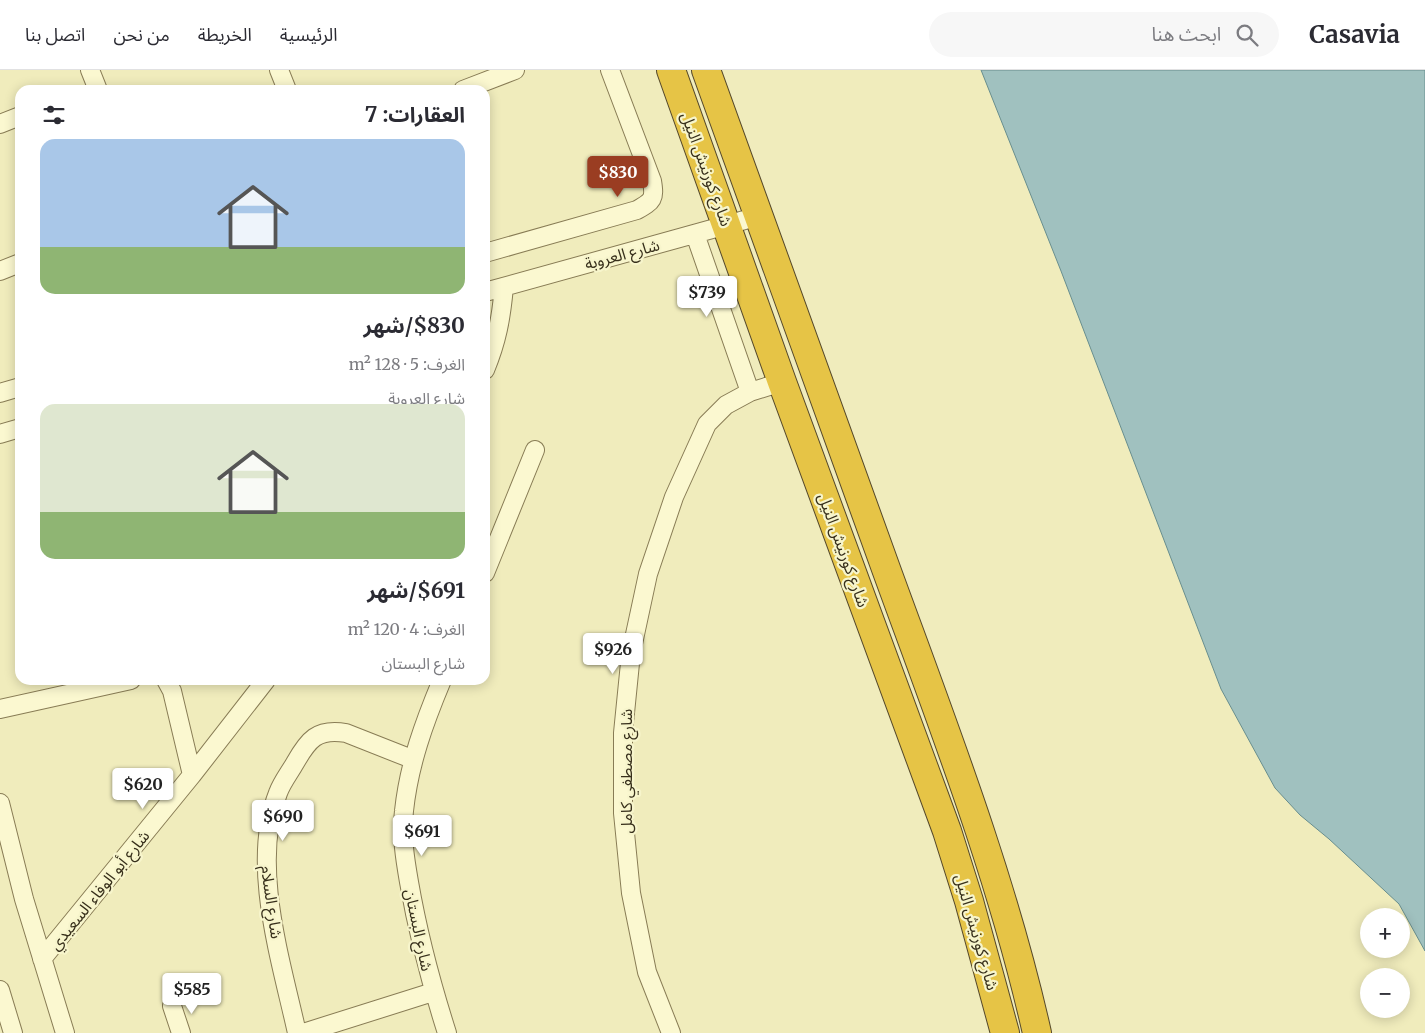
<!DOCTYPE html>
<html lang="ar">
<meta charset="utf-8">
<style>
:root{--surface:#fff;--page:#f7f7f7;--text:#2b2b33;--muted:#7c7c81;--line:#e1e1e2;--accent:#9a3d22}
body{margin:0;font-family:Merriweather,"Noto Sans Arabic",serif;background:var(--page);color:var(--text);direction:rtl;height:100vh;display:flex;flex-direction:column;font-size:19px;white-space:nowrap}
*{box-sizing:border-box;margin:0}
p{font-size:16px;color:var(--muted)}
.icon{flex:none;width:28px;height:28px;fill:none;stroke:currentColor;stroke-width:2;stroke-linecap:round;stroke-linejoin:round}
.map{position:relative;flex:1;overflow:hidden;direction:ltr}
.sheet{position:absolute;left:15px;top:15px;width:475px;height:600px;display:flex;flex-direction:column;background:var(--surface);border-radius:15px;box-shadow:0 2px 12px #0003;direction:rtl}
.sheet>*{flex:none}
.tools{position:absolute;left:1360px;top:838px;display:grid;gap:10px}
.tools a{display:grid;place-items:center;width:50px;height:50px;border-radius:50%;background:var(--surface);box-shadow:0 2px 12px #0003;font-size:25px}
.price{position:absolute;translate:-50% -42px;padding:0 11px;border-radius:5px;background:#fff;color:#222;font-size:16px;line-height:32px;filter:drop-shadow(0 1px 2px #0008)}
.price::after{content:'';position:absolute;left:50%;top:30px;width:15px;height:11px;margin-left:-8px;background:inherit;clip-path:polygon(0 0,100% 0,50% 100%)}
.price.selected{background:var(--accent);color:#fff}
ul{padding:0;list-style:none}
li{display:grid;align-content:center;gap:10px;height:265px;padding:0 25px}
li span{display:grid;place-items:center;height:155px;border-radius:15px;color:#555}
li>.icon{margin-inline-start:auto}
span .icon{width:90px;height:90px;fill:#fffc;stroke-width:1}
li b{font-size:21px}
h2{display:flex;justify-content:space-between;align-items:center;height:60px;padding:0 25px;font-size:21px}
header{display:flex;align-items:center;gap:30px;box-sizing:border-box;height:70px;padding:0 25px;background:var(--surface);border-bottom:1px solid var(--line)}
header strong{font-size:24px}
nav{display:flex;gap:28px;margin-inline-start:auto;font-size:18px}
.search{width:350px;height:45px;background:var(--page);display:flex;align-items:center;gap:12px;box-sizing:border-box;padding:0 18px;border-radius:28px;color:var(--muted);font-size:19px}
.map>svg:first-child{display:block}
</style>
<header>
<strong>Casavia</strong>
<div class="search"><svg class="icon" aria-label="search" viewBox="0 0 24 24"><circle cx="10" cy="10" r="6"/><path d="M15 15l6 6"/></svg>ابحث هنا</div>
<nav><a>الرئيسية</a><a>الخريطة</a><a>من نحن</a><a>اتصل بنا</a></nav>
</header>
<div class="map">
<svg width="1425" height="963" viewBox="0 0 1425 963">
<rect width="100%" height="100%" fill="#f0ecbc"/>
<path fill="#a0c1bf" stroke="#688e8e" d="M981 0H1425V881L1399 834 1329 769 1300 745 1275 718 1221 619 1061 201Z"/>
<g fill="none" stroke-linecap="round" stroke-linejoin="round">
<defs>
<path id="street" d="M90 0 98 20
M279 0 287 20
M463 20 515 0
M0 54 20 46
M695 164 750 322
M485 183 637 140C653 131 655 129 652 111L610 0
M0 201 20 193
M485 222 759 146
M485 300C497 271 501 249 504 217
M0 323 20 317
M0 364 20 358
M485 503 535 380
M166 610 172 621 192 705
M442 610C424 653 409 694 404 741 401 764 405 789 409 812 418 864 431 913 447 963
M0 639 131 610
M0 733 24 829 65 963
M42 889 192 705 266 610
M0 920 13 963
M172 936 181 963
M297 963C281 890 250 794 278 723 282 712 290 702 295 693 308 670 317 658 346 663L412 689
M303 963 433 922
M671 963 647 902 631 823 623 743V663L631 583 648 504 674 427 707 354 726 335 750 322 782 312"/>
<path id="highway" d="M671 0 782 312 947 761 969 831 1005 963
M706 0C766 165 824 331 885 496 941 650 1001 803 1037 963"/>
</defs>
<use href="#street" stroke="#887c55" stroke-width="20"/>
<use href="#highway" stroke="#55482a" stroke-width="30"/>
<use href="#street" stroke="#fbf8d0" stroke-width="18"/>
<use href="#highway" stroke="#e6c446" stroke-width="28"/>
</g>
<g text-anchor="middle" stroke-width="4.5" stroke-linejoin="round" paint-order="stroke">
<g font-size="16" fill="#372f1b" stroke="#f7f5cc">
<text transform="translate(707 99) rotate(70)" y="6">شارع كورنيش النيل</text>
<text transform="translate(622 184) rotate(-15)" y="6">شارع العروبة</text>
<text transform="translate(844 480) rotate(70)" y="6">شارع كورنيش النيل</text>
<text transform="translate(626 701) rotate(-90)" y="6">شارع مصطفي كامل</text>
<text transform="translate(99 820) rotate(-51)" y="6">شارع أبو الوفاء السعيدي</text>
<text transform="translate(272 832) rotate(82)" y="6">شارع السلام</text>
<text transform="translate(419 860) rotate(78)" y="6">شارع البستان</text>
<text transform="translate(977 862) rotate(74)" y="6">شارع كورنيش النيل</text>
</g>
</g>
</svg>
<div class="tools">
<a>+</a>
<a>−</a>
</div>
<b class="price selected" style="left:618px;top:128px">$830</b>
<b class="price" style="left:707px;top:248px">$739</b>
<b class="price" style="left:613px;top:605px">$926</b>
<b class="price" style="left:143px;top:740px">$620</b>
<b class="price" style="left:283px;top:772px">$690</b>
<b class="price" style="left:422px;top:787px">$691</b>
<b class="price" style="left:192px;top:945px">$585</b>
<section class="sheet">
<h2>العقارات: 7<svg class="icon" aria-label="filters" viewBox="0 0 24 24"><path d="M4 7h16M4 17h16"/><circle cx="9" cy="7" r="2"/><circle cx="15" cy="17" r="2"/></svg></h2>
<ul>
<li><span style="background:linear-gradient(#a9c7e8 70%,#8fb573 0)"><svg class="icon" aria-label="home" viewBox="0 0 24 24"><path d="M3 11l9-7 9 7M6 9v11h12V9"/></svg></span><div><b>$830/شهر</b><p>الغرف: 5 · 128 m²</p><p>شارع العروبة</p></div></li>
<li><span style="background:linear-gradient(#dfe7d0 70%,#8fb573 0)"><svg class="icon" aria-label="home" viewBox="0 0 24 24"><path d="M3 11l9-7 9 7M6 9v11h12V9"/></svg></span><div><b>$691/شهر</b><p>الغرف: 4 · 120 m²</p><p>شارع البستان</p></div></li>
</ul>
</section>
</div>
